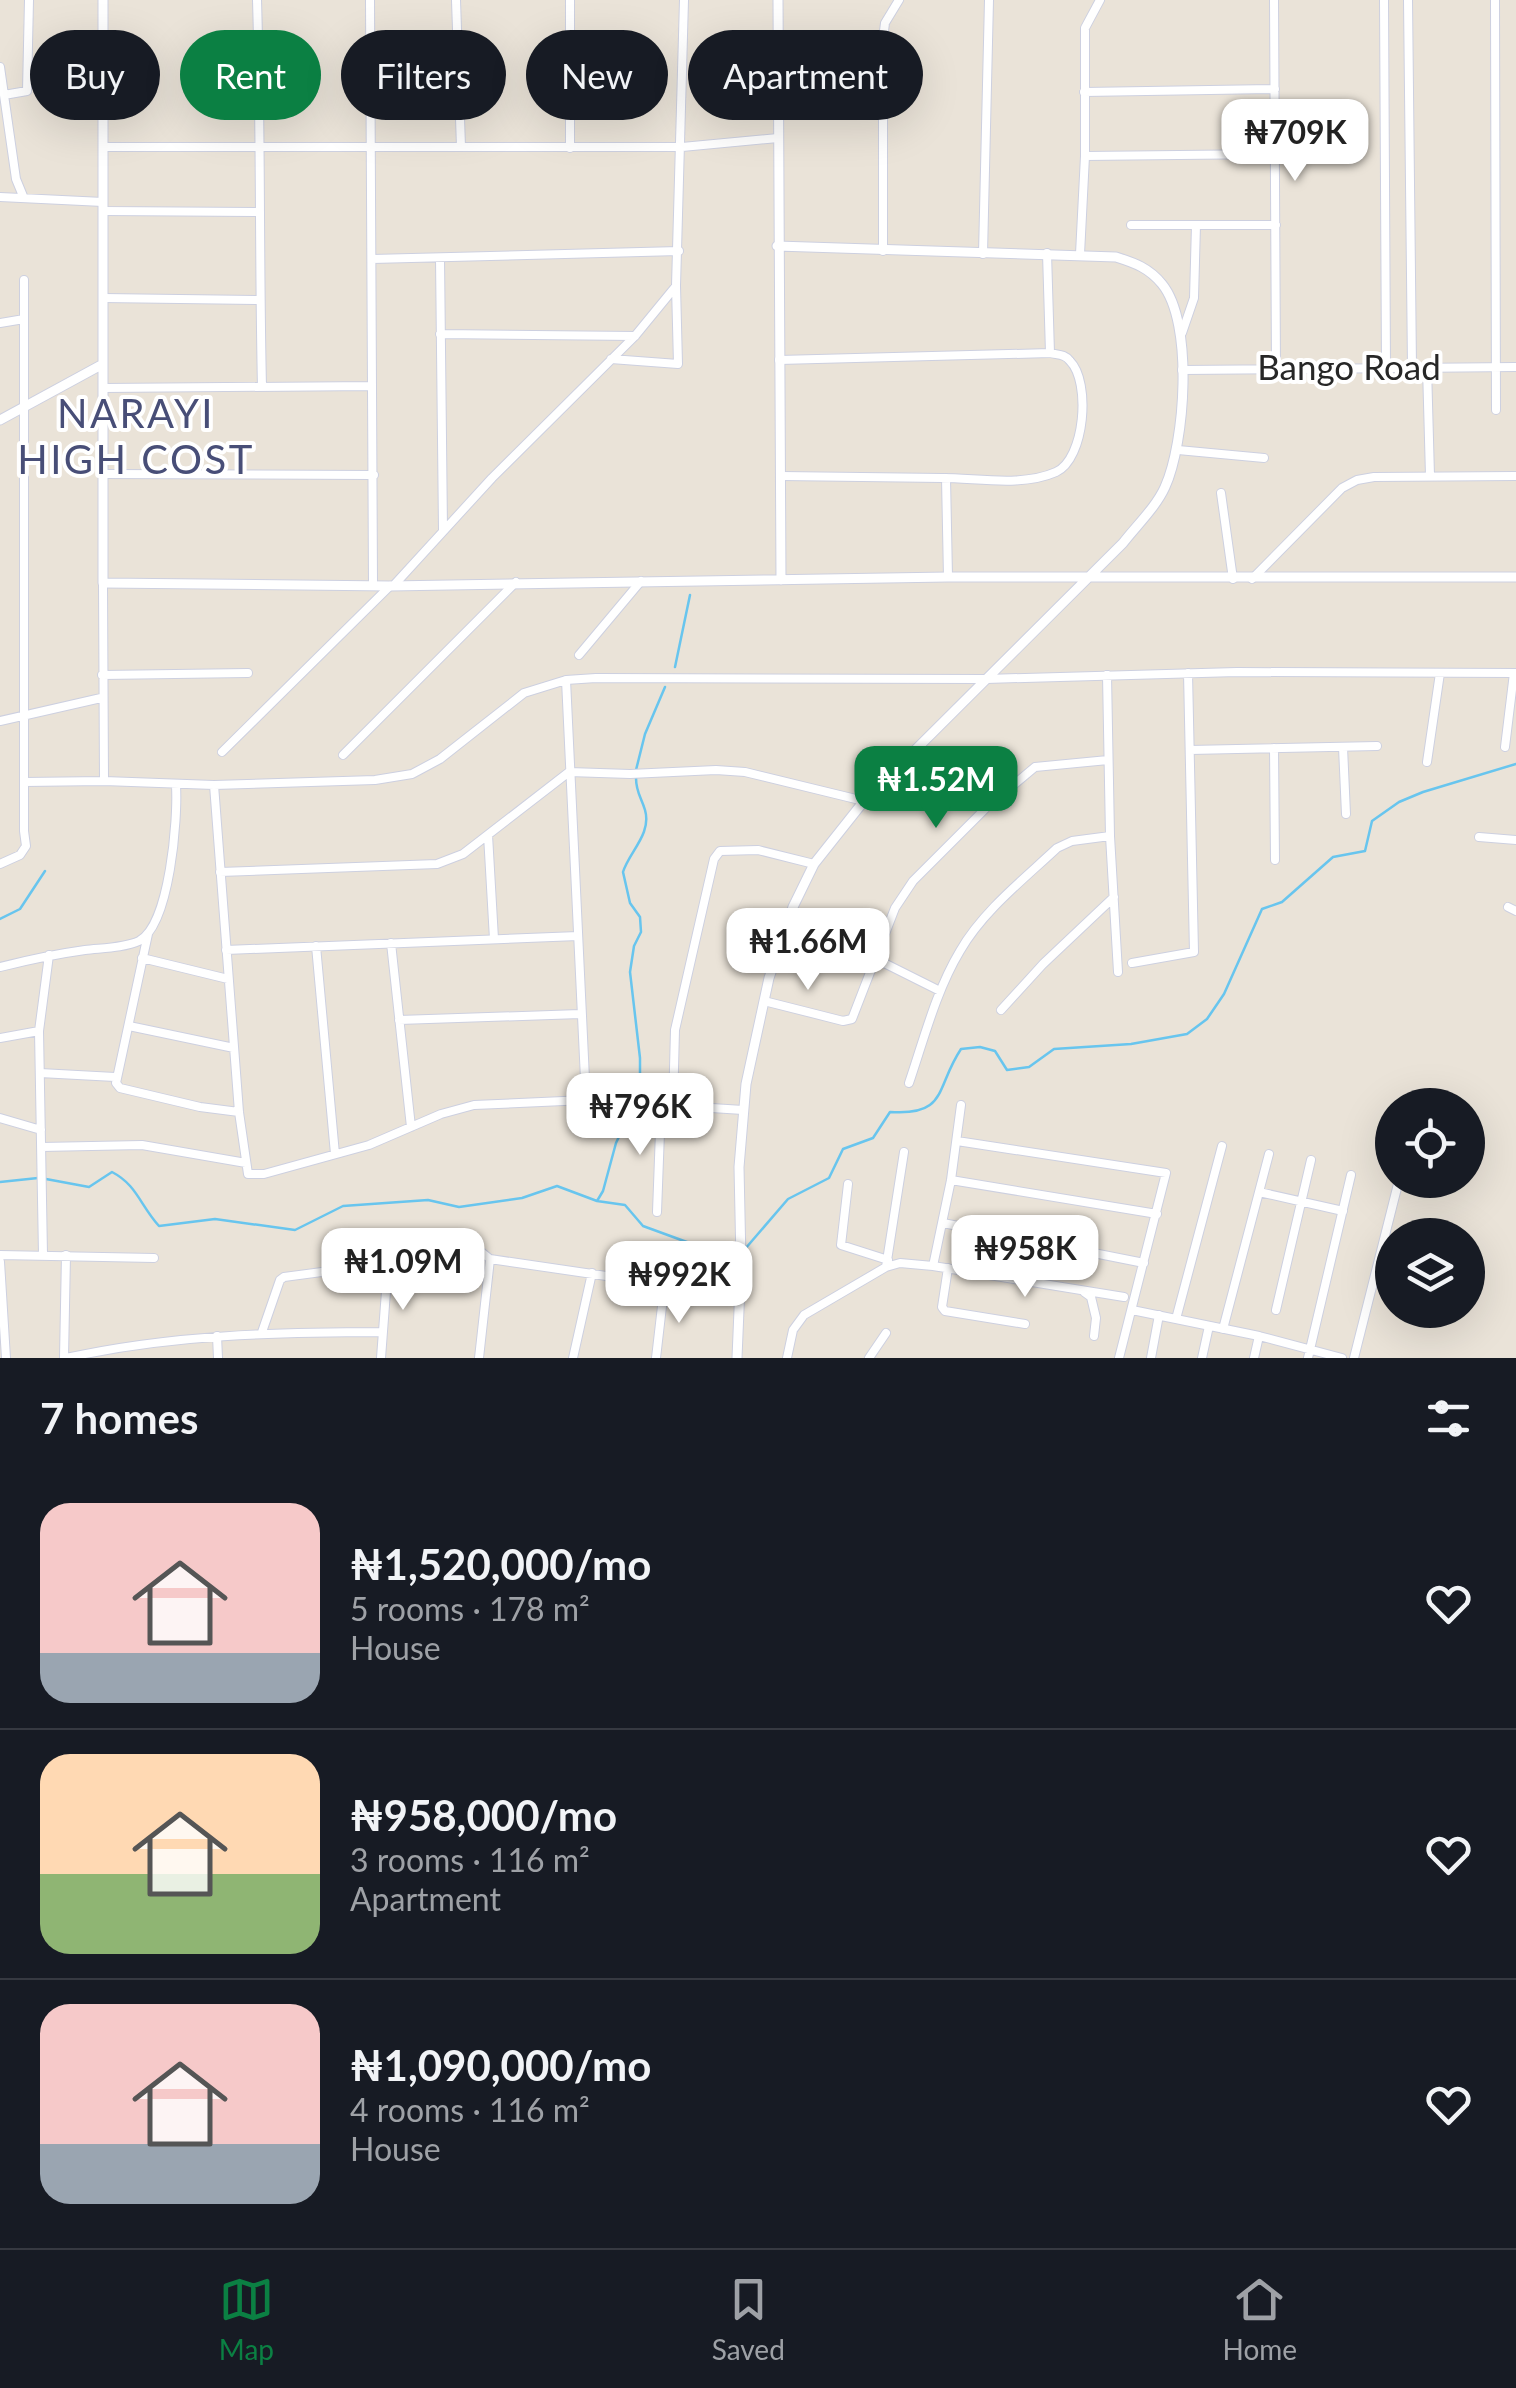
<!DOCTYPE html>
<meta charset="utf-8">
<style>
:root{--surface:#171b24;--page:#242831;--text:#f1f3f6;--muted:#9ea1a6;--line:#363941;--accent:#0b8043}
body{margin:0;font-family:Lato,sans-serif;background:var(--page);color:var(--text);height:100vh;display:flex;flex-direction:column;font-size:38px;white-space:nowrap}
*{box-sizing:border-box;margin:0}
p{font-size:32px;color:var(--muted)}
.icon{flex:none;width:55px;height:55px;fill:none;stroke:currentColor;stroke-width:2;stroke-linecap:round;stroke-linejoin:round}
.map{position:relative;height:1358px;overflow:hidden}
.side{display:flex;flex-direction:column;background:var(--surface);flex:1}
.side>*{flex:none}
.hud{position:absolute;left:30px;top:30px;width:1000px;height:90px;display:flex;gap:20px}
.controls{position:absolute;left:1375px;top:1088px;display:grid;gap:20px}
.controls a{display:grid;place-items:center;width:110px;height:110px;border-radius:50%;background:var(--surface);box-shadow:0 10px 40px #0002;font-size:50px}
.price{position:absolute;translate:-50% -85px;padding:0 22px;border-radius:20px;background:#fff;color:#222;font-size:32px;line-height:65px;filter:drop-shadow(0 2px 5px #0008)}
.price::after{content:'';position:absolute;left:50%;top:60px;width:30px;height:22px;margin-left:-15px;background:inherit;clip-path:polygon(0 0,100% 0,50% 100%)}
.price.on{background:var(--accent);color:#fff}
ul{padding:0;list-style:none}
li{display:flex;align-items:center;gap:30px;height:250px;padding:0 40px}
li+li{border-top:2px solid var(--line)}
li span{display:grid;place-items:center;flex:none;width:280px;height:200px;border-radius:30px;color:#555}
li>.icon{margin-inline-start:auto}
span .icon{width:120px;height:120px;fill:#fffc;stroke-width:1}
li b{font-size:42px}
h2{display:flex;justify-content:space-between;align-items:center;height:120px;padding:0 40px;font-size:42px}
.chip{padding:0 35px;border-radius:45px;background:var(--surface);box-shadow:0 10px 40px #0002;font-size:35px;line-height:90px}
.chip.on{background:var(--accent);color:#fff}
.dock{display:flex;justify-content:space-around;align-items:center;height:140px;border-top:2px solid var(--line);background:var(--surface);font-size:28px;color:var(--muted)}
.dock a{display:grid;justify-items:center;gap:5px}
.dock .on{color:var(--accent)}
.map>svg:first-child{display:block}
</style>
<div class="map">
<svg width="1516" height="1358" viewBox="0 0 1516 1358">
<rect width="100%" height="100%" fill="#eae3d8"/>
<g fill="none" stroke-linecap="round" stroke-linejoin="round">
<path stroke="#68c5ee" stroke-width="2.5" d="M675 667 690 595
M636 770 645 734 665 687
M0 919 20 909 45 871
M633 1099 640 1076V1058L630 972 634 946 641 932 640 917 630 903 623 872C629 852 652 834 645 810 641 797 636 792 636 778
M46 1179 89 1187 112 1172C137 1185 140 1205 159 1226L215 1219 295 1230 343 1206 428 1200 459 1207 522 1198 557 1186 597 1201 625 1205 643 1226 695 1245 738 1251
M0 1182 38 1178
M597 1201 603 1191 616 1143 633 1107
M745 1249 788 1199 829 1178 843 1149 873 1138 890 1112C948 1116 935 1088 961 1049L980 1047 995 1051 1007 1070 1029 1067 1054 1049 1131 1044 1187 1034 1207 1019 1224 994 1262 909 1282 902 1333 857 1365 851 1372 821 1399 802 1423 792 1516 764"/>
<defs>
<path id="minor" d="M257 0C261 129 259 258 262 387
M370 0 373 583
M456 0 461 147
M570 0V148
M1274 0 1276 368
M1384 0 1386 367
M1408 0 1412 367
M1495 0 1496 410
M0 67 16 179 23 196
M1084 92 1275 89
M4 95 27 91 29 0
M104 147H682L778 138
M1085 156 1276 154
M0 197 103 202
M103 211 258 212
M1131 225H1276
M883 251V39L885 23 899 0
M1047 253 1050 353
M983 254 989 0
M1080 254 1085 156V28L1100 0
M440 258 443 530
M372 259 679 251
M103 298 260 300
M0 323 24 319
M1182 333 1194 298 1196 225
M440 334 635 336
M611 359 678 364 676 286
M779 360 1050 353C1058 355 1065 354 1070 361 1091 382 1085 459 1056 472 1022 487 978 478 942 478 888 477 835 477 781 476
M1427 367 1430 476
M1182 370 1516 367
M103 388 372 386
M1178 450 1264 458
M104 474 374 475
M946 478 948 577
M1221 493 1233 579
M1252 579 1342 488 1357 480 1374 477 1516 476
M103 583 104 781
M395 584 492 478 635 336 676 286 684 0
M579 655 641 581
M102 675 248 673
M1107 675 1110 836 1118 972
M566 680 586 1100
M0 721 101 698
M1343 747 1346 814
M1505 747 1514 673
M1274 748 1275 860
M1190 750 1377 746
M222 752 390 586
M343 755 516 582
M1427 762 1440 673
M24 782 104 781 214 785 375 780 412 774 440 759 524 693 566 680 596 678 986 679 1237 672 1516 673
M214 785 239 1112 248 1174H264L369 1145 441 1114 474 1105 586 1100 743 1110
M488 835 494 939
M1479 837 1516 840
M0 864 20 855 26 846 24 831V280
M220 872 437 864 463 854 569 772 630 774 716 770 745 772 864 801
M1508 907 1516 911
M148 934 116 1083 120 1088 200 1107 239 1112
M391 943 411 1127
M316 946 335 1154
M226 950 578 936
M142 958 228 979
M876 959 940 991
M1132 963 1194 952 1188 673
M0 967C28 960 56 954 85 950 101 948 124 948 139 941 170 925 178 818 176 786
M764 1001 843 1021 852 1019 895 908 913 881 986 808 1035 767 1108 760
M1001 1010 1043 964 1114 897
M399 1020 580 1014
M129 1026 234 1048
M0 1038 39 1031
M40 1073 115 1077
M909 1083C924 1039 936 991 960 951 983 911 1024 879 1057 848L1072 841 1110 836
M673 1106 675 1030 714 859 720 851 758 850 814 864
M0 1118 41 1130
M957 1141 1166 1173 1119 1358
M41 1147 142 1145 246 1163
M951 1180 1157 1214
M848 1184 841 1245 888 1260
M1259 1192 1343 1211
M657 1212 661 1105
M943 1223 1144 1263
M0 1255 154 1258
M43 1255 39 1031 49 955
M490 1259 661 1284 664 1289 656 1358
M0 1262 6 1358
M933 1266 1124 1297
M886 1267 904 1152
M948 1268 942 1307 945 1311 1025 1324
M1084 1292 1091 1297 1096 1318 1094 1336
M1132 1310 1259 1336 1342 1358
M1276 1310 1311 1160
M1176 1319 1222 1146
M1223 1329 1269 1154
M262 1332 280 1280 284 1277 480 1251 490 1259 479 1358
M217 1336 218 1358
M64 1358 66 1255
M66 1358C170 1335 276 1332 382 1332
M381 1358 388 1265
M573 1358 592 1273
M787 1358 793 1330 804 1315 886 1267 900 1263 933 1266 951 1180 961 1105
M869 1358 886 1333
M1151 1358 1159 1315
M1202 1358 1209 1326
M1254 1358 1259 1336
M1308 1358 1351 1175
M1354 1358 1398 1184"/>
<path id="tertiary" d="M103 0V583L390 586 948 577H1516
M778 0 781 580
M0 420 103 364
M737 1358 741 1262 739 1167 746 1084 769 978 793 907 814 864 864 801 1123 543C1137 525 1156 507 1165 487 1185 443 1194 323 1162 284 1149 268 1135 263 1116 257L777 246"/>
</defs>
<use href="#minor" stroke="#cdd0e0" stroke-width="10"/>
<use href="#tertiary" stroke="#cdd0e0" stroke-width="11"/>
<use href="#minor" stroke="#fff" stroke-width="8"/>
<use href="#tertiary" stroke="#fff" stroke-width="9"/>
</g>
<g text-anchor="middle" stroke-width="8" stroke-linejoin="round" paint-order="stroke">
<g font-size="35" fill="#272727" stroke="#fff">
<text x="1349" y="380">Bango Road</text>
</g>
<g font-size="40" letter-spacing="2.5" fill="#484e77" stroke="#fff">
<text x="136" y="428">NARAYI<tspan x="136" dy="46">HIGH COST</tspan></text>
</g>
</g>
</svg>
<div class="controls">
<a><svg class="icon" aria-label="locate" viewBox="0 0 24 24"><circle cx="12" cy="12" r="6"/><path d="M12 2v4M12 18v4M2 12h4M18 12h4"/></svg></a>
<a><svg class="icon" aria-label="layers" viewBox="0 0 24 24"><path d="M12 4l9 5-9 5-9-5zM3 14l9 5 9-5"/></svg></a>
</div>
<b class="price" style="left:1295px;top:184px">₦709K</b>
<b class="price on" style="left:936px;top:831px">₦1.52M</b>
<b class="price" style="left:808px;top:993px">₦1.66M</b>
<b class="price" style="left:640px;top:1158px">₦796K</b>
<b class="price" style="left:1025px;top:1300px">₦958K</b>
<b class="price" style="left:403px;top:1313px">₦1.09M</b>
<b class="price" style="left:679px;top:1326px">₦992K</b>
<div class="hud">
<a class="chip">Buy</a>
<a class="chip on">Rent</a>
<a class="chip">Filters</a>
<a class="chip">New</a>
<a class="chip">Apartment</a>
</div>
</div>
<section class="side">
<h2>7 homes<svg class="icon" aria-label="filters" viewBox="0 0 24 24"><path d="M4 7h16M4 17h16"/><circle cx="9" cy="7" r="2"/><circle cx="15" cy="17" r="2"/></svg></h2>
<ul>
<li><span style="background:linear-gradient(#f6c9c9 75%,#9aa5b1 0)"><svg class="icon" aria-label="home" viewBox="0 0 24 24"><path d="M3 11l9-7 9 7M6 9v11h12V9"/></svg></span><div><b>₦1,520,000/mo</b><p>5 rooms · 178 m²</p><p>House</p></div><svg class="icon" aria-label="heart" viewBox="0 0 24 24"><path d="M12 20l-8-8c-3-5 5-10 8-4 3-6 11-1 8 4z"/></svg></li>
<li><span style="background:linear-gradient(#ffd9b3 60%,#8fb573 0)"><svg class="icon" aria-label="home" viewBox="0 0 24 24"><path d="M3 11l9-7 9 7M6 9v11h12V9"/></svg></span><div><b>₦958,000/mo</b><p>3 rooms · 116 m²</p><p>Apartment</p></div><svg class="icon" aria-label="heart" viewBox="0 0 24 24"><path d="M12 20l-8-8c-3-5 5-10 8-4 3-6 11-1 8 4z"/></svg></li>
<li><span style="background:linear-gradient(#f6c9c9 70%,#9aa5b1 0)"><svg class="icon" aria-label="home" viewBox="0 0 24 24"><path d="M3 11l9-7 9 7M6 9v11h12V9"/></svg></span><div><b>₦1,090,000/mo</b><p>4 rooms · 116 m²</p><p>House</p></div><svg class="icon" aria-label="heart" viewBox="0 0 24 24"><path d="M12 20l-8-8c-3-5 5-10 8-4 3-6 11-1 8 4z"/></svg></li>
</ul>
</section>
<nav class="dock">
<a class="on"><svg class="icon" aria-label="map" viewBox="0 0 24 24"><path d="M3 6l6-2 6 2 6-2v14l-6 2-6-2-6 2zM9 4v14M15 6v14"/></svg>Map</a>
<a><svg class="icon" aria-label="saved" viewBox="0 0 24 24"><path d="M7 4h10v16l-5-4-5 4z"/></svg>Saved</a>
<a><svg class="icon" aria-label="home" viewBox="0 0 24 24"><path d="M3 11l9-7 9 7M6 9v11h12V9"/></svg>Home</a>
</nav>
